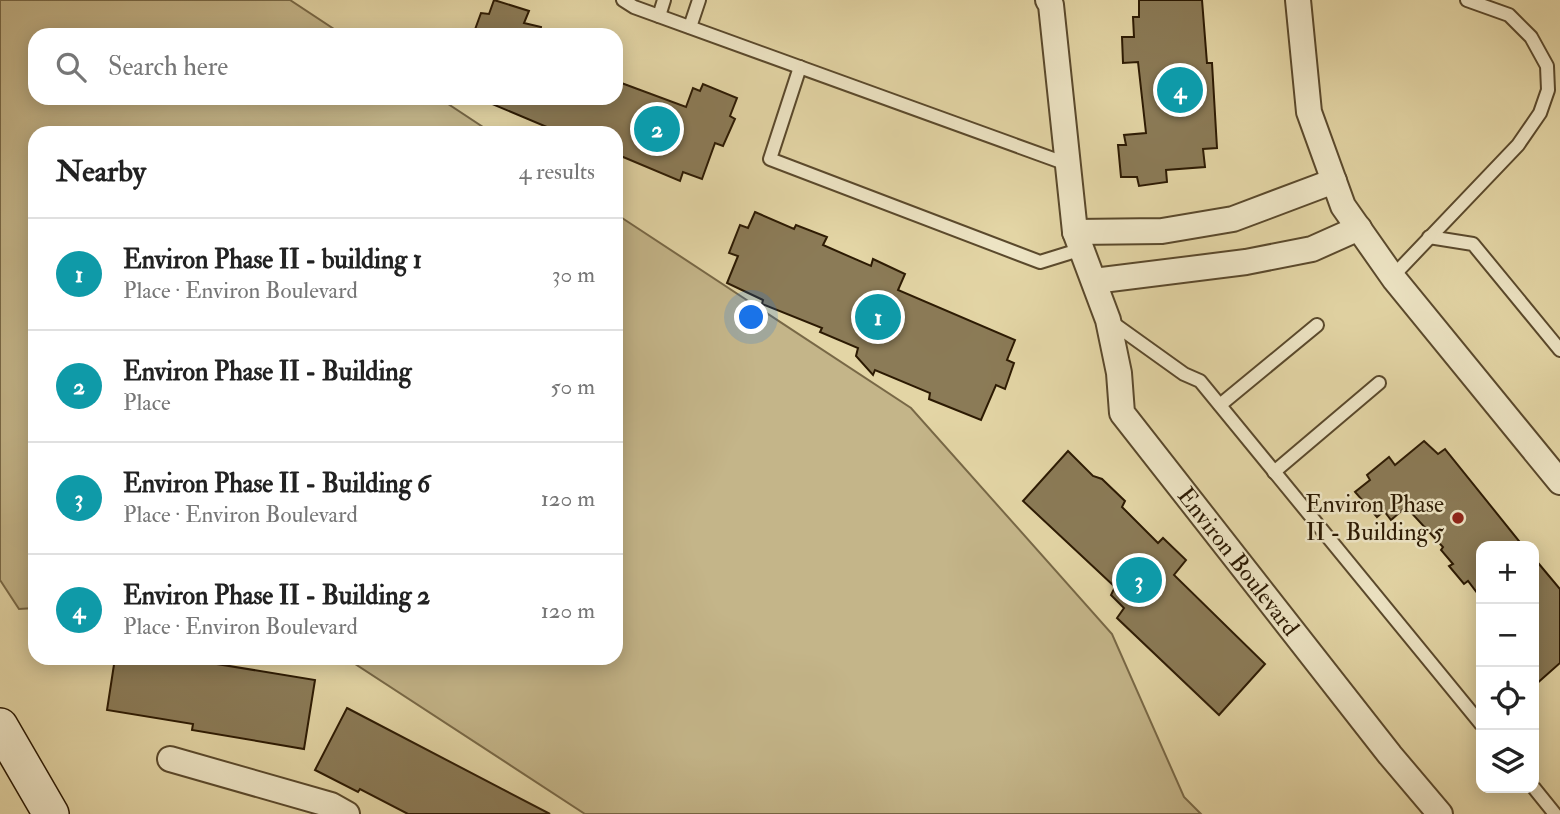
<!DOCTYPE html>
<html lang="en">
<head>
<meta charset="utf-8">
<style>
	body { margin:0; font-family:"IM FELL Double Pica",serif; background:#f6f6f6; color:#222 }
	.controls { position:absolute; right:21px; bottom:21px; display:grid; overflow:hidden; border-radius:14px; box-shadow:0 4px 18px #0003 }
	.controls button { width:63px; height:63px; display:grid; place-items:center; padding:0; border:0; border-bottom:2px solid #e0e0e0; background:#fff; color:#222; font:35px sans-serif }
	.you { position:absolute; left:752px; top:318px; width:24px; height:24px; margin:-18px; border:5px solid #fff; border-radius:50%; background:#1a73e8; box-shadow:0 0 0 10px #1a73e833 }
	.badge { display:grid; place-items:center; width:46px; height:46px; border-radius:50%; background:#ea580c; color:#fff; font-size:23px; font-weight:700 }
	.pin { position:absolute; translate:-50% -50%; border:4px solid #fff; box-shadow:0 2px 7px #0006 }
	.list { margin:0; padding:0; list-style:none }
	h2 { display:flex; justify-content:space-between; align-items:center; height:91px; margin:0; padding:0 28px; font-size:30px }
	h2 small { font-size:23px; font-weight:400; color:#767676 }
	.list li { display:grid; grid-template-columns:46px 1fr auto; gap:21px; align-items:center; box-sizing:border-box; height:112px; padding:0 28px; border-top:2px solid #e0e0e0 }
	.list b { display:block; font-size:26px; white-space:nowrap }
	.list p { margin:0; font-size:23px; white-space:nowrap; color:#767676 }
	.list em { font-size:23px; font-style:normal; color:#767676 }
	.icon { flex:none; width:38px; height:38px; fill:none; stroke:currentColor; stroke-width:2; stroke-linecap:round; stroke-linejoin:round }
	.map { position:relative; flex:none; width:1560px; height:814px; overflow:hidden }
	.search { position:absolute; background:#fff; box-shadow:0 4px 18px #0003; left:28px; top:28px; width:595px; height:77px; display:flex; align-items:center; gap:18px; box-sizing:border-box; padding:0 24px; border-radius:21px; color:#767676; font-size:26px }
	.panel { position:absolute; background:#fff; box-shadow:0 4px 18px #0003; left:28px; top:126px; width:595px; height:539px; border-radius:21px }
	.map>svg:first-child { display:block }
	.green { fill:#c4b589; stroke:#786846; stroke-width:2 }
	.building { fill:#8b7b57; stroke:#2c1a03; stroke-width:2 }
	.lines { fill:none; stroke-linecap:round; stroke-linejoin:round }
	.lane-casing { stroke:#5a492c; stroke-width:16 }
	.street-casing { stroke:#5a492c; stroke-width:28 }
	.secondary-casing { stroke:#2c1a03; stroke-width:38 }
	.lane { stroke:#ede4c4; stroke-width:12 }
	.street { stroke:#ede4c4; stroke-width:24 }
	.secondary { stroke:#ede4c4; stroke-width:35 }
	.poi-dot { fill:#8f2418; stroke:#ede4c4; stroke-width:2.5 }
	.labels { text-anchor:middle; stroke-width:5; stroke-linejoin:round; paint-order:stroke }
	.poi-label { font-size:24px; fill:#2c1a03; stroke:#ede4c4; text-anchor:end }
	.street-label { font-size:24px; fill:#2c1a03; stroke:#ede4c4 }
</style>
</head>
<body>
<div class="map">
<svg width="1560" height="814" viewBox="0 0 1560 814">
	<rect width="100%" height="100%" fill="#e3d5a5"/>
	<filter id="stains"><feTurbulence type="fractalNoise" baseFrequency=".00286" numOctaves="4"/><feColorMatrix values="0 0 0 0 .2 0 0 0 0 .09 0 0 0 0 .02 0 0 0 .5 -.17"/></filter>
	<radialGradient id="worn" r=".72"><stop offset=".6" stop-color="#630" stop-opacity="0"/><stop offset="1" stop-color="#630" stop-opacity=".3"/></radialGradient>
	<g class="green">
		<path d="M0,0H290L343,35H35V98H439L492,133H35V608L19,609L0,580Z"/>
		<path d="M616,214L911,408L1112,634L1184,797L1201,814H585L346,658H616Z"/>
	</g>
	<g class="building">
		<path d="M494,0L529,11L524,23L541,27L540,35H473L481,13L489,14Z"/>
		<path d="M1139,0H1202L1207,63H1212L1217,148L1203,149L1205,167L1166,170L1167,182L1139,186L1137,177H1121L1118,145H1126L1124,135L1146,133L1138,62L1123,63L1122,37H1134L1133,17H1139Z"/>
		<path d="M616,81L686,107L693,88L700,91L703,84L737,98L730,116L735,119L723,146L715,143L702,179L683,172L680,181L616,154V133H561L478,98H616Z"/>
		<path d="M755,212L794,229L796,225L827,237L823,245L871,266L873,259L905,274L898,290L1015,340L1007,360L1014,363L1005,389L996,385L981,420L929,399L930,393L875,370L873,375L856,356L858,348L820,332L822,328L762,304L763,300L727,283L738,256L729,253L740,225L748,228Z"/>
		<path d="M1424,441L1438,454L1445,449L1523,546H1481V598L1468,581L1464,584L1449,566L1453,564L1441,550L1443,547L1406,507L1391,520L1384,511L1377,517L1355,492L1370,480L1367,475L1389,457L1395,465Z"/>
		<path d="M1068,451L1093,476L1102,479L1125,501L1122,507L1158,543L1163,538L1186,560L1174,575L1265,664L1219,715L1117,618L1124,608L1111,595L1115,587L1023,501Z"/>
		<path d="M1534,558L1560,589V663L1534,686Z"/>
		<path d="M115,658H180L315,680L304,749L192,730L193,724L107,710Z"/>
		<path d="M347,708L550,814H408L360,789L358,792L315,770Z"/>
	</g>
	<g class="lines">
		<defs>
			<g id="lane">
				<path d="M623,0L634,7L1067,164"/>
				<path d="M659,16L664,0"/>
				<path d="M690,27L699,0"/>
				<path d="M800,67L770,159L1040,262L1082,249"/>
				<path d="M1429,237L1473,244L1560,350"/>
				<path d="M1393,276L1518,145L1540,113L1548,90L1547,66L1531,37L1509,15L1467,0"/>
				<path d="M1110,321L1184,374L1200,381L1481,724"/>
				<path d="M1220,405L1317,325"/>
				<path d="M1274,472L1379,383"/>
				<path d="M1534,788L1555,814"/>
			</g>
			<g id="street">
				<path id="s1" d="M1048,0L1051,5L1075,232L1108,320L1119,373L1122,413L1390,755L1440,814"/>
				<path d="M1298,0L1309,112L1343,206L1395,280L1560,482"/>
				<path d="M1075,232L1162,231L1233,219L1334,181"/>
				<path d="M1094,281L1246,262L1312,249L1359,228"/>
				<path d="M170,759L331,805L347,814"/>
			</g>
			<path id="secondary" d="M0,726L51,814"/>
		</defs>
		<use href="#lane" class="lane-casing"/>
		<use href="#street" class="street-casing"/>
		<use href="#secondary" class="secondary-casing"/>
		<use href="#lane" class="lane"/>
		<use href="#street" class="street"/>
		<use href="#secondary" class="secondary"/>
	</g>
	<circle class="poi-dot" cx="1458" cy="518" r="7"/>
	<g class="labels">
		<g class="poi-label">
			<text x="1444" y="512">Environ Phase<tspan x="1444" dy="28">II - Building 5</tspan></text>
		</g>
		<g class="street-label">
			<text dy="8" stroke="none"><textPath href="#s1" startOffset="611">Environ Boulevard</textPath></text>
		</g>
	</g>
	<rect width="100%" height="100%" filter="url(#stains)"/>
	<rect width="100%" height="100%" fill="url(#worn)"/>
</svg>
<div class="controls">
<button>+</button>
<button>−</button>
<button><svg class="icon" aria-label="locate" viewBox="0 0 24 24"><circle cx="12" cy="12" r="6"/><path d="M12 2v4M12 18v4M2 12h4M18 12h4"/></svg></button>
<button><svg class="icon" aria-label="layers" viewBox="0 0 24 24"><path d="M12 4l9 5-9 5-9-5zM3 14l9 5 9-5"/></svg></button>
</div>
<div class="you"></div>
<div class="pin badge" style="left:878px;top:317px;background:#0f9aa8">1</div>
<div class="pin badge" style="left:657px;top:129px;background:#0f9aa8">2</div>
<div class="pin badge" style="left:1139px;top:580px;background:#0f9aa8">3</div>
<div class="pin badge" style="left:1180px;top:90px;background:#0f9aa8">4</div>
<div class="search"><svg class="icon" aria-label="search" viewBox="0 0 24 24"><circle cx="10" cy="10" r="6"/><path d="M15 15l6 6"/></svg>Search here</div>
<section class="panel">
<h2>Nearby<small>4 results</small></h2>
<ul class="list">
<li><span class="badge" style="background:#0f9aa8">1</span><div><b>Environ Phase II - building 1</b><p>Place · Environ Boulevard</p></div><em>30 m</em></li>
<li><span class="badge" style="background:#0f9aa8">2</span><div><b>Environ Phase II - Building</b><p>Place</p></div><em>50 m</em></li>
<li><span class="badge" style="background:#0f9aa8">3</span><div><b>Environ Phase II - Building 6</b><p>Place · Environ Boulevard</p></div><em>120 m</em></li>
<li><span class="badge" style="background:#0f9aa8">4</span><div><b>Environ Phase II - Building 2</b><p>Place · Environ Boulevard</p></div><em>120 m</em></li>
</ul>
</section>
</div>
</body>
</html>
